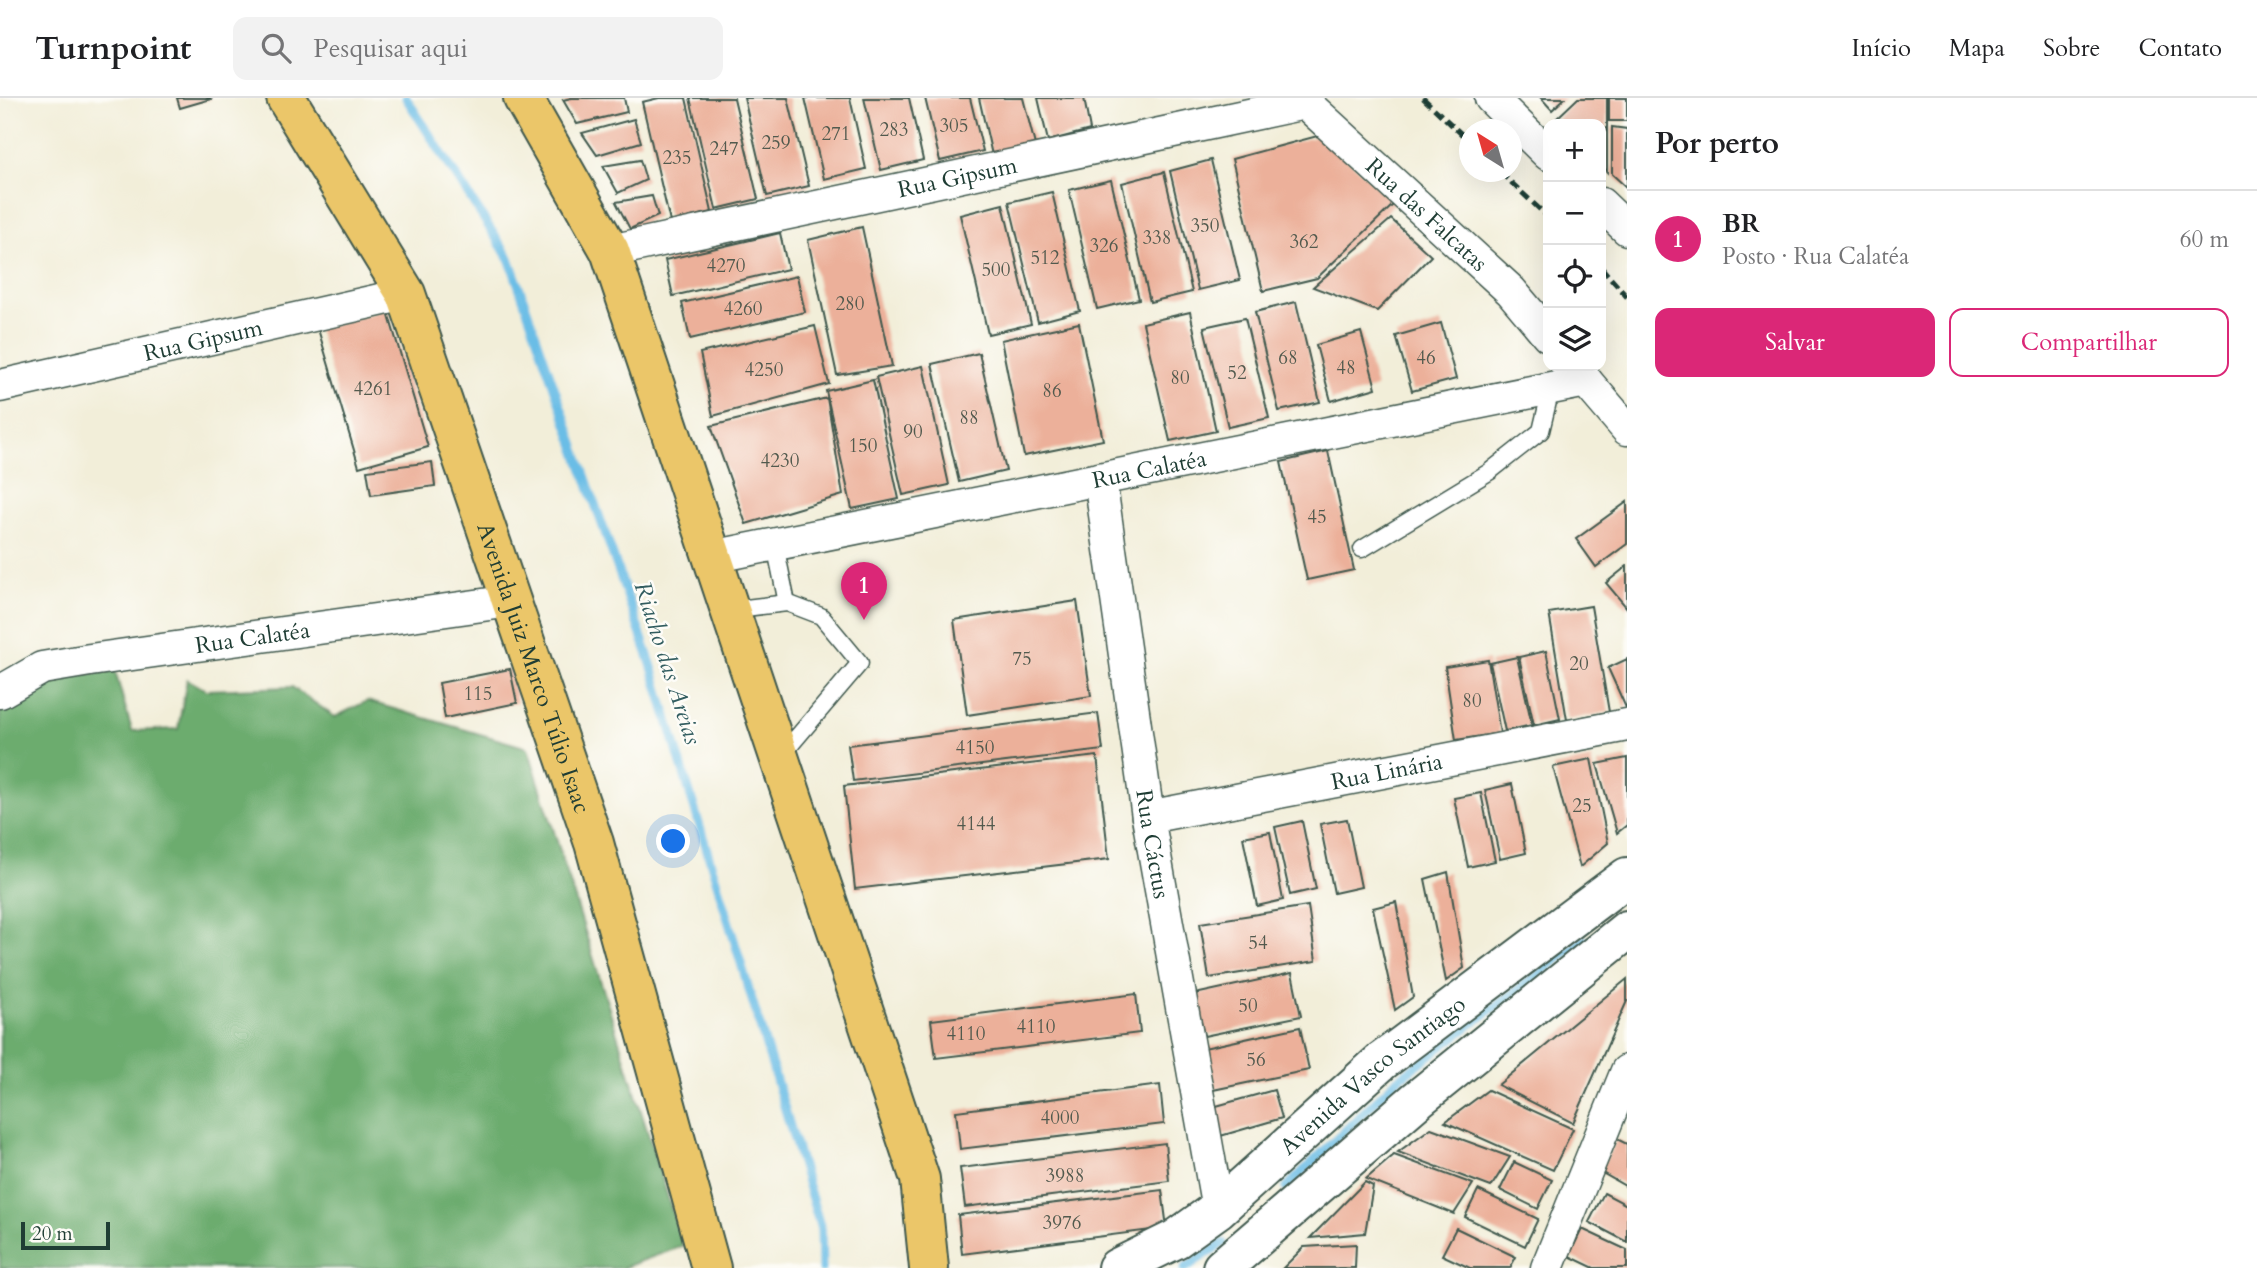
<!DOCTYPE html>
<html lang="pt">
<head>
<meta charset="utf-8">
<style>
	body { margin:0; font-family:Cardo,serif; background:#f2f2f2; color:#202124 }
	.controls { position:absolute; right:21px; top:21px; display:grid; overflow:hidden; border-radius:14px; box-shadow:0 7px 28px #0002 }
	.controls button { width:63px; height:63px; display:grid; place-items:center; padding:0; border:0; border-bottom:2px solid #e0e0e0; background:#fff; color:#202124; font:35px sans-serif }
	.compass { position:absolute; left:1459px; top:21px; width:63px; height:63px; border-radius:50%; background:#fff; box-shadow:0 7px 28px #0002; rotate:323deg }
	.scale { position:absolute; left:21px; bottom:18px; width:89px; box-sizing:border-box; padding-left:7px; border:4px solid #1f3d34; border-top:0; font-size:19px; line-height:24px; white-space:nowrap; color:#1f3d34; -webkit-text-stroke:5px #fdfcf7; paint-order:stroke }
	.you { position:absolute; left:674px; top:744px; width:24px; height:24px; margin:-18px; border:5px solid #fff; border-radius:50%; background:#1a73e8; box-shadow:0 0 0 10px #1a73e833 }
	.badge { display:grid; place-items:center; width:46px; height:46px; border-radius:50%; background:#db2777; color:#fff; font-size:23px; font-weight:700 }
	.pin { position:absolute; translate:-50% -58px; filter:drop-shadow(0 2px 4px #0008) }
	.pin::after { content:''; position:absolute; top:37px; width:24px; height:21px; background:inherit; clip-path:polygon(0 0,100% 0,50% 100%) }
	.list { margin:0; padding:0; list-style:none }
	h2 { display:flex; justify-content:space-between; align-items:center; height:91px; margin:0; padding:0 28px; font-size:30px }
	h2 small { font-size:23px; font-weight:400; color:#757577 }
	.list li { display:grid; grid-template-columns:46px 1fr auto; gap:21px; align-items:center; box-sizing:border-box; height:98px; padding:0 28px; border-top:2px solid #e0e0e0 }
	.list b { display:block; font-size:26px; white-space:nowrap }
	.list p { margin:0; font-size:23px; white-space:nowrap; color:#757577 }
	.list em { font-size:23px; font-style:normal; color:#757577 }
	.actions { display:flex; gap:14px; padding:21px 28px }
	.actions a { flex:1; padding:16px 0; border:2px solid #db2777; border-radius:14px; text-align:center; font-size:24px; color:#db2777 }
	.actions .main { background:#db2777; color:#fff }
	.icon { flex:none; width:38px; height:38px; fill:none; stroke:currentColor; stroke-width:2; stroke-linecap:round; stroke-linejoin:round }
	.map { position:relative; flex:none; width:1627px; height:1170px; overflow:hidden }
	header { display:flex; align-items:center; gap:42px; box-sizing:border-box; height:98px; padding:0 35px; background:#fff; border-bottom:2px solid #e0e0e0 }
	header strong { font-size:33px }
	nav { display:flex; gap:38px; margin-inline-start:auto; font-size:24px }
	.search { width:490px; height:63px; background:#f2f2f2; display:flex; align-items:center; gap:18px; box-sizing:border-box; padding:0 24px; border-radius:14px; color:#757577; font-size:26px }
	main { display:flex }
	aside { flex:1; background:#fff }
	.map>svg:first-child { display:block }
	.forest { fill:#6cac6e; stroke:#467451; stroke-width:2 }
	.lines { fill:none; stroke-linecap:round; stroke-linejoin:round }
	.stream { stroke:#6abde6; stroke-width:9 }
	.building { fill:#ecb09a }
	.service-casing { stroke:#3f584d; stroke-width:19 }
	.minor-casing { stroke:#3f584d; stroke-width:35 }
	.tertiary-casing { stroke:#3f584d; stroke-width:42 }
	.primary-casing { stroke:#3f584d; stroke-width:42 }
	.service { stroke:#fff; stroke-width:16 }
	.minor { stroke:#fff; stroke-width:32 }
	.tertiary { stroke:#fff; stroke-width:38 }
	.primary { stroke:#ebc669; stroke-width:38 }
	.rail { stroke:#1f3d34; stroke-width:5; stroke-dasharray:10 5; stroke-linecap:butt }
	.labels { text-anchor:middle; stroke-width:5; stroke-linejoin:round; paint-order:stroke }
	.number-label { font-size:19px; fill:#525a4e }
	.street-label { font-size:23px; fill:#1f3d34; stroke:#fdfcf7 }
	.water-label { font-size:24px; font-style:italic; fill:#325d60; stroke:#fdfcf7 }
</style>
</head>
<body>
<header>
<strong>Turnpoint</strong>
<div class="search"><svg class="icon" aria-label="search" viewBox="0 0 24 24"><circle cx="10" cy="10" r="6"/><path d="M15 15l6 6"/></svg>Pesquisar aqui</div>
<nav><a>Início</a><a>Mapa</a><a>Sobre</a><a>Contato</a></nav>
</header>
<main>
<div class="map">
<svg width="1627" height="1170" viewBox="0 0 1627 1170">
	<rect width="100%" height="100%" fill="#fdfcf7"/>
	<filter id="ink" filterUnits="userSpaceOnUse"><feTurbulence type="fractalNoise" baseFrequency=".0143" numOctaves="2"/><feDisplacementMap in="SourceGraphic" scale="14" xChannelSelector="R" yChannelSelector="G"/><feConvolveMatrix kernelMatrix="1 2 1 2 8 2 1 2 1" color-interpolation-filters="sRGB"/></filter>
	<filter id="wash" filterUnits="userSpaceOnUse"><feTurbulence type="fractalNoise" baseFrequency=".00686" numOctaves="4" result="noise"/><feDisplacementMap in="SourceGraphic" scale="28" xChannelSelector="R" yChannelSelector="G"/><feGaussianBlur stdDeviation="1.57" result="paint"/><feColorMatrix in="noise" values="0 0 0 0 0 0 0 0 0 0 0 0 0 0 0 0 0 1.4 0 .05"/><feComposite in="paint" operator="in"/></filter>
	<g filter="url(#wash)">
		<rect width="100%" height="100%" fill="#f2eed9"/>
		<path class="forest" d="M115,573L132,633L178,631L187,581L206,592L292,589L335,619L367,603L528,650L683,1148L622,1170H0V606L29,582Z"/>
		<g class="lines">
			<g class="stream">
				<path d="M406,0L509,160L651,566L821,1131L822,1170"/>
				<path d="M1286,1090L1397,982L1584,842"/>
				<path d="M1185,1170L1223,1145"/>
			</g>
		</g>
		<g id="blocks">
			<g class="building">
				<path d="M177,0H210L211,1L180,10Z"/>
				<path d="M571,0H624L627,14L577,26L563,2Z"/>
				<path d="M659,0H686L712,114L670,124L642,4Z"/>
				<path d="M690,0H734L758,101L716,111Z"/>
				<path d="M744,0H788L809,88L767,98Z"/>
				<path d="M805,0H850L866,71L824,81Z"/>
				<path d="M864,0H909L923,62L881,72Z"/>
				<path d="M925,0H970L983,53L940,63Z"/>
				<path d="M979,0H1023L1035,47L992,57Z"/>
				<path d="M1038,0H1084L1090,32L1048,43Z"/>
				<path d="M1541,0H1565L1552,12Z"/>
				<path d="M1578,0H1607V74L1601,67V26H1563L1557,20Z"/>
				<rect x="1609" y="0" width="18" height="23"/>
				<path d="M634,21L641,44L597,57L582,35Z"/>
				<path d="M1612,29L1627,31V90L1612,76Z"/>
				<path d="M1321,37L1395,105L1317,180L1263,193L1232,61Z"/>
				<path d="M640,62L646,82L618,95L603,68Z"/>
				<path d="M1211,62L1240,182L1198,192L1170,73Z"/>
				<path d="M1164,74L1192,194L1150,204L1122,85Z"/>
				<path d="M1111,82L1139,201L1097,211L1069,92Z"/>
				<path d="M1052,94L1080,213L1038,224L1009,104Z"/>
				<path d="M652,98L658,118L630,131L616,104Z"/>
				<path d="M1003,106L1031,226L988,236L960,117Z"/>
				<path d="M1391,121L1431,158L1377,213L1313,189Z"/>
				<path d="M862,129L892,268L837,277L808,142Z"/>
				<path d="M780,135L788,171L673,198L665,162Z"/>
				<path d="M797,178L805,214L690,241L682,205Z"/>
				<path d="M1296,204L1320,304L1279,313L1255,214Z"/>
				<path d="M387,211L428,349L359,369L318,231Z"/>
				<path d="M1190,214L1216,333L1170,343L1143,225Z"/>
				<path d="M1245,220L1269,320L1228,329L1204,229Z"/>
				<path d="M1079,225L1103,342L1024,358L1001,242Z"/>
				<path d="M1441,225L1456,281L1412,293L1396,238Z"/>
				<path d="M815,228L829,286L713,318L700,255Z"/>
				<path d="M1361,234L1376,290L1331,303L1316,247Z"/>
				<path d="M979,255L1006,373L959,384L932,266Z"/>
				<path d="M923,268L949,387L903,397L876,279Z"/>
				<path d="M873,282L899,401L852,411L826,293Z"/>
				<path d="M827,300L843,397L746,426L711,328Z"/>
				<path d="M1328,353L1354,472L1307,482L1281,364Z"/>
				<path d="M432,364L435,388L371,397L367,372Z"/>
				<path d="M1627,404V446L1596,469L1576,441Z"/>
				<path d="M1627,468V510L1606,485Z"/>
				<path d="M1077,503L1091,598L967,617L954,522Z"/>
				<path d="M1591,508L1609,614L1567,622L1549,515Z"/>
				<path d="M1546,553L1560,621L1534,627L1519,559Z"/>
				<path d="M1517,559L1532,627L1505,633L1490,565Z"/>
				<path d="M1627,561V612L1608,570Z"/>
				<path d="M1488,562L1500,635L1456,642L1445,569Z"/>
				<path d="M510,571L517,605L445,620L439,585Z"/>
				<path d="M1098,615L1103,652L853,683L848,647Z"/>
				<path d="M1097,658L1109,761L855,791L844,688Z"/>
				<path d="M1627,660V727L1617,735L1597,666Z"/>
				<path d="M1591,661L1608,745L1580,769L1553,669Z"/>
				<path d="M1512,686L1526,755L1500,761L1485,692Z"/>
				<path d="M1481,695L1495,763L1468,769L1454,700Z"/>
				<path d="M1347,721L1361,789L1334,795L1320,726Z"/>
				<path d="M1302,723L1316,791L1290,797L1275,729Z"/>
				<path d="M1270,734L1283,802L1257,808L1243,739Z"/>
				<path d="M1448,774L1464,870L1446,883L1425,781Z"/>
				<path d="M1396,804L1413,899L1395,912L1373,810Z"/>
				<path d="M1308,808L1316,863L1209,880L1200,825Z"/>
				<path d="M1292,875L1301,918L1204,938L1195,896Z"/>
				<path d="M1627,881V903L1573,1025L1498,987Z"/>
				<path d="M1136,896L1140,935L936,960L931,922Z"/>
				<path d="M1300,929L1309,972L1213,992L1204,950Z"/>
				<path d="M1160,987L1164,1026L960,1051L956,1013Z"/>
				<path d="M1274,992L1282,1020L1217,1039L1209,1010Z"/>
				<path d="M1488,992L1573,1031L1553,1072L1445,1024Z"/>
				<path d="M1431,1030L1510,1059L1491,1089L1398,1054Z"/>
				<path d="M1617,1041L1627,1046V1089L1599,1073Z"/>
				<path d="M1165,1045L1169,1083L965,1109L960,1070Z"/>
				<path d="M1394,1057L1473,1086L1454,1116L1366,1081Z"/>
				<path d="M1514,1064L1552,1082L1538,1111L1500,1092Z"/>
				<path d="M1365,1084L1373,1088L1365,1135L1310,1140Z"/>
				<path d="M1162,1092L1167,1130L962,1156L958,1117Z"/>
				<path d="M1478,1092L1538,1121L1525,1148L1465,1119Z"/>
				<path d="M1604,1095L1627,1107V1144L1589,1124Z"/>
				<path d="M1456,1130L1516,1159L1510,1170H1470L1442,1157Z"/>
				<path d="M1582,1131L1627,1152V1170H1594L1569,1158Z"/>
				<path d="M1356,1146L1355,1170H1283L1304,1149Z"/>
			</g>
		</g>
	</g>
	<g filter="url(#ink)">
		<use href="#blocks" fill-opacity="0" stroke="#3f584d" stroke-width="2"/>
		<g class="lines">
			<defs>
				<g id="service">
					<path d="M775,447L787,505"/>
					<path d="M1362,451L1489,374L1541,333L1551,291"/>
					<path d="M729,512L787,505L821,518L860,565L781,658"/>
				</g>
				<g id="minor">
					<path id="s1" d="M1300,0L1511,193L1548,237"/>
					<path d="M1491,0L1548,56"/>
					<path d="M1601,106L1627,131"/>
					<path id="s2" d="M610,153L1305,5"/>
					<path d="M1574,269L1627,331"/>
					<path id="s3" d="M0,288L406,196"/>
					<path id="s4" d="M1100,381L1148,719L1218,1111"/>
					<path id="s5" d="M712,459L1586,283"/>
					<path id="s6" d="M0,594L42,570L90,562L511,503"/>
					<path id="s7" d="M1148,719L1627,627"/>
					<path d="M1547,1170L1627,973"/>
				</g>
				<g id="tertiary">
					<path id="s8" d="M1117,1170L1176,1141L1218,1111L1382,963L1627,779"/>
					<path d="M1222,1170L1418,1001L1627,832"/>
				</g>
				<g id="primary">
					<path id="s9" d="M286,0L406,196L594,745L711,1170"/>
					<path d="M523,0L610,153L920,1081L929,1170"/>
				</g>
			</defs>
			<use href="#service" class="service-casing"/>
			<use href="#minor" class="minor-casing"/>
			<use href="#tertiary" class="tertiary-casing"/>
			<use href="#primary" class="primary-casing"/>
			<use href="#service" class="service"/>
			<use href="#minor" class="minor"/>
			<use href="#tertiary" class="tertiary"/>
			<use href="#primary" class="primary"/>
			<g class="rail">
				<path d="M1423,0L1470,44"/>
				<path d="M1500,74L1548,119"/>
				<path d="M1601,169L1627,199"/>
			</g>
		</g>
	</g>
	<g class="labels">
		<g class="number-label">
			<text x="954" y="34">305</text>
			<text x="894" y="38">283</text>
			<text x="836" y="42">271</text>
			<text x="776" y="51">259</text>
			<text x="724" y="57">247</text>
			<text x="677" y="66">235</text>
			<text x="1205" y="134">350</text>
			<text x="1157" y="146">338</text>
			<text x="1304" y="150">362</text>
			<text x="1104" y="154">326</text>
			<text x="1045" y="166">512</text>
			<text x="726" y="174">4270</text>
			<text x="996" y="178">500</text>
			<text x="850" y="212">280</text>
			<text x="743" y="217">4260</text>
			<text x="1288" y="266">68</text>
			<text x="1426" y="266">46</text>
			<text x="1346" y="276">48</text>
			<text x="764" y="278">4250</text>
			<text x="1237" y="281">52</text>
			<text x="1180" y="286">80</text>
			<text x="373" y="297">4261</text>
			<text x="1052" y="299">86</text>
			<text x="969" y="326">88</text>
			<text x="913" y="340">90</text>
			<text x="863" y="354">150</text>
			<text x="780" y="369">4230</text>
			<text x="1317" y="425">45</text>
			<text x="1022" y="567">75</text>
			<text x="1579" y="572">20</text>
			<text x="478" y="602">115</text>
			<text x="1472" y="609">80</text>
			<text x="975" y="656">4150</text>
			<text x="1582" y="714">25</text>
			<text x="976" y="732">4144</text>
			<text x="1258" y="851">54</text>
			<text x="1248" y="914">50</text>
			<text x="1036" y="935">4110</text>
			<text x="966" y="942">4110</text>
			<text x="1256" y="968">56</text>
			<text x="1060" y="1026">4000</text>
			<text x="1065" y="1084">3988</text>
			<text x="1062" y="1131">3976</text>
		</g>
		<g class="street-label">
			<text dy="8" stroke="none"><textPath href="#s2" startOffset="355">Rua Gipsum</textPath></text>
			<text dy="8" stroke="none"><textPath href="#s1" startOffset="172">Rua das Falcatas</textPath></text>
			<text dy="8" stroke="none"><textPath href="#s3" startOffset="208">Rua Gipsum</textPath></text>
			<text dy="8" stroke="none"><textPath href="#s5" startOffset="446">Rua Calatéa</textPath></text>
			<text dy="8" stroke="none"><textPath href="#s6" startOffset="261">Rua Calatéa</textPath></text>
			<text dy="8" stroke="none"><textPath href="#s9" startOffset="625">Avenida Juiz Marco Túlio Isaac</textPath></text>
			<text dy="8" stroke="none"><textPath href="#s7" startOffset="243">Rua Linária</textPath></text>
			<text dy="8" stroke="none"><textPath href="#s4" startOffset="369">Rua Cáctus</textPath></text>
			<text dy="8" stroke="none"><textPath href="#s8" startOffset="322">Avenida Vasco Santiago</textPath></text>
		</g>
		<g class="water-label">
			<text transform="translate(668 565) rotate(72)" y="8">Riacho das Areias</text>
		</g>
	</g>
</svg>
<div class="controls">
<button>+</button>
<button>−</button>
<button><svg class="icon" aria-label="locate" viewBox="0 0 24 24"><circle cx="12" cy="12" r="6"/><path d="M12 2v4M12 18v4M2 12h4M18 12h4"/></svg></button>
<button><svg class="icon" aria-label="layers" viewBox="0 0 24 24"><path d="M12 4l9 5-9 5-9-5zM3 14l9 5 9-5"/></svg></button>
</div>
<svg class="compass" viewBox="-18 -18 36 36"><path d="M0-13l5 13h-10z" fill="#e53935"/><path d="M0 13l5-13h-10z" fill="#757577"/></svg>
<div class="scale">20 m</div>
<div class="you"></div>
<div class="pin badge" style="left:864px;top:522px">1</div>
</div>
<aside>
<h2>Por perto<small></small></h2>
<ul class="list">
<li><span class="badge">1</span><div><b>BR</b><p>Posto · Rua Calatéa</p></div><em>60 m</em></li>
</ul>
<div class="actions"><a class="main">Salvar</a><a>Compartilhar</a></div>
</aside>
</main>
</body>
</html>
